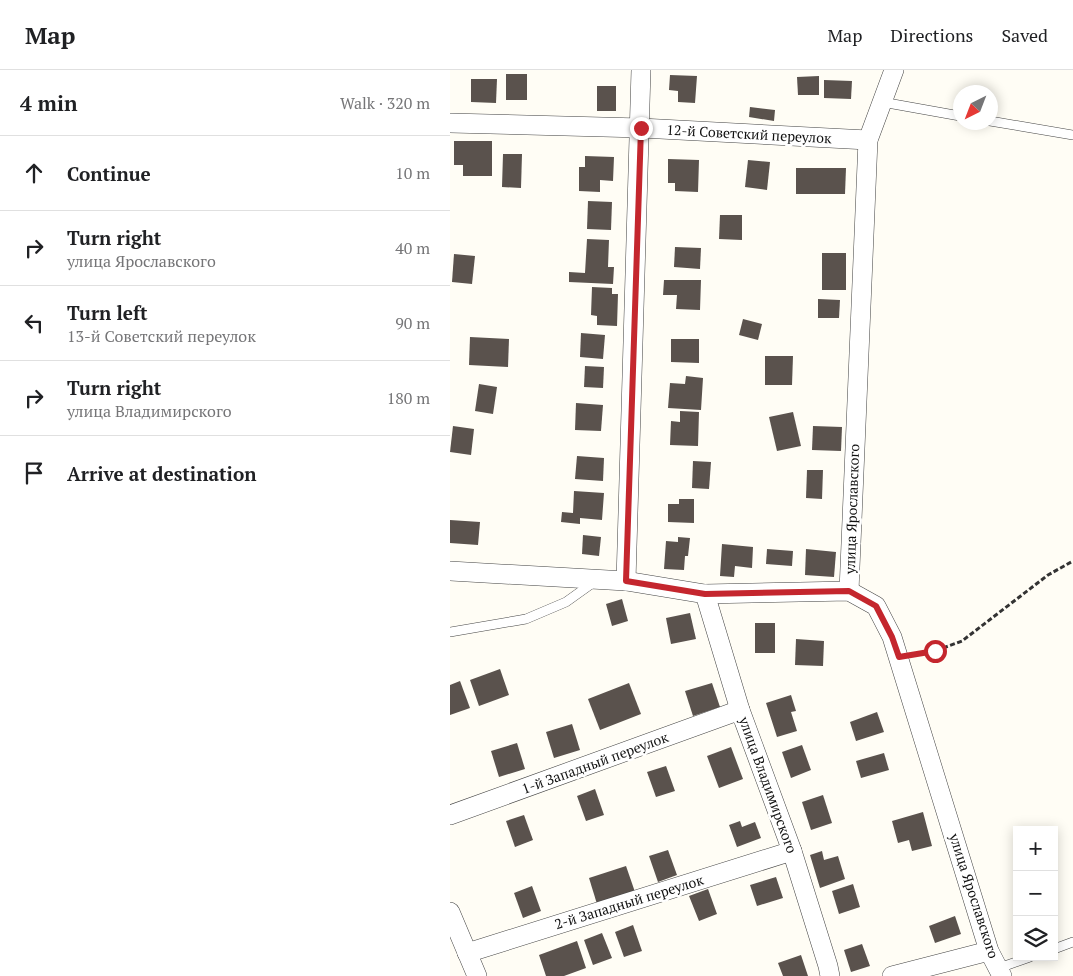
<!DOCTYPE html>
<html lang="en">
<head>
<meta charset="utf-8">
<style>
	body { margin:0; font-family:"PT Serif",serif; background:#f6f6f6; color:#202124 }
	.controls { position:absolute; right:15px; bottom:15px; display:grid; overflow:hidden; border-radius:0px; box-shadow:0 2px 12px #0003 }
	.controls button { width:45px; height:45px; display:grid; place-items:center; padding:0; border:0; border-bottom:1px solid #e0e0e0; background:#fff; color:#202124; font:25px sans-serif }
	.compass { position:absolute; left:503px; top:15px; width:45px; height:45px; border-radius:50%; background:#fff; box-shadow:0 2px 12px #0003; rotate:222deg }
	.stop { position:absolute; width:15px; height:15px; margin:-11px; border:4px solid #c4262e; border-radius:50%; background:#fff }
	.stop.end { background:#c4262e; border-color:#fff; box-shadow:0 1px 5px #0008 }
	.list { margin:0; padding:0; list-style:none }
	h2 { display:flex; justify-content:space-between; align-items:center; height:65px; margin:0; padding:0 20px; font-size:21px }
	h2 small { font-size:16px; font-weight:400; color:#757577 }
	.list li { display:grid; grid-template-columns:32px 1fr auto; gap:15px; align-items:center; box-sizing:border-box; height:75px; padding:0 20px; border-top:1px solid #e0e0e0 }
	.list b { display:block; font-size:19px; white-space:nowrap }
	.list p { margin:0; font-size:16px; white-space:nowrap; color:#757577 }
	.list em { font-size:16px; font-style:normal; color:#757577 }
	.icon { flex:none; width:28px; height:28px; fill:none; stroke:currentColor; stroke-width:2; stroke-linecap:round; stroke-linejoin:round }
	.map { position:relative; flex:none; width:623px; height:906px; overflow:hidden }
	header { display:flex; align-items:center; gap:30px; box-sizing:border-box; height:70px; padding:0 25px; background:#fff; border-bottom:1px solid #e0e0e0 }
	header strong { font-size:24px }
	nav { display:flex; gap:28px; margin-inline-start:auto; font-size:18px }
	main { display:flex }
	aside { flex:1; background:#fff }
	.map>svg:first-child { display:block }
	.building { fill:#5a524d }
	.lines { fill:none; stroke-linecap:round; stroke-linejoin:round }
	.lane-casing { stroke:#444; stroke-width:10 }
	.street-casing { stroke:#444; stroke-width:20 }
	.path { stroke:#333; stroke-width:3; stroke-dasharray:5 2.5; stroke-linecap:butt }
	.lane { stroke:#fff; stroke-width:9 }
	.street { stroke:#fff; stroke-width:19 }
	.route { stroke:#c4262e; stroke-width:6 }
	.labels { text-anchor:middle; stroke-width:5; stroke-linejoin:round; paint-order:stroke }
	.street-label { font-size:14px; fill:#111; stroke:#fff }
</style>
</head>
<body>
<header>
<strong>Map</strong>
<nav><a>Map</a><a>Directions</a><a>Saved</a></nav>
</header>
<main>
<aside>
<h2>4 min<small>Walk · 320 m</small></h2>
<ul class="list">
<li><svg class="icon" aria-label="ahead" viewBox="0 0 24 24"><path d="M12 20V5M6 11l6-6 6 6"/></svg><div><b>Continue</b></div><em>10 m</em></li>
<li><svg class="icon" aria-label="right" viewBox="0 0 24 24"><path d="M7 20v-9h11M14 6l5 5-5 5"/></svg><div><b>Turn right</b><p>улица Ярославского</p></div><em>40 m</em></li>
<li><svg class="icon" aria-label="left" viewBox="0 0 24 24"><path d="M17 20v-9H6M10 6l-5 5 5 5"/></svg><div><b>Turn left</b><p>13-й Советский переулок</p></div><em>90 m</em></li>
<li><svg class="icon" aria-label="right" viewBox="0 0 24 24"><path d="M7 20v-9h11M14 6l5 5-5 5"/></svg><div><b>Turn right</b><p>улица Владимирского</p></div><em>180 m</em></li>
<li><svg class="icon" aria-label="arrive" viewBox="0 0 24 24"><path d="M6 21V4h12l-3 4 3 4H6"/></svg><div><b>Arrive at destination</b></div></li>
</ul>
</aside>
<div class="map">
<svg width="623" height="906" viewBox="0 0 623 906">
	<rect width="100%" height="100%" fill="#fffdf5"/>
	<g class="building">
		<rect x="56" y="4" width="21" height="26"/>
		<path d="M220,5L247,6L245,33L228,32V21L219,20Z"/>
		<path d="M369,6V25H348L347,7Z"/>
		<path d="M21,9H47L46,33L21,32Z"/>
		<path d="M374,10L402,11L401,29L374,28Z"/>
		<rect x="147" y="16" width="19" height="25"/>
		<path d="M300,37L325,40L324,51L299,47Z"/>
		<path d="M4,71H42V106H13V95H4Z"/>
		<path d="M53,84H72L71,118L52,117Z"/>
		<path d="M135,86L164,87L163,111L150,110V122L129,121V97H135Z"/>
		<path d="M218,89L249,90L248,122L225,121V113H218Z"/>
		<path d="M298,90L320,92L317,120L295,117Z"/>
		<path d="M346,98H396L395,124H346Z"/>
		<path d="M138,131L162,132L161,160L137,159Z"/>
		<path d="M270,145H292V170L269,169Z"/>
		<path d="M137,169L159,170L158,197H164L163,214L119,212V202L135,203Z"/>
		<path d="M225,177L251,178L250,199L224,197Z"/>
		<rect x="372" y="183" width="24" height="37"/>
		<path d="M4,184L25,186L22,214L2,212Z"/>
		<path d="M214,210H251L250,240L226,239L227,225H213Z"/>
		<path d="M142,217L162,218V224H168L167,256L147,255V246L141,245Z"/>
		<path d="M368,229L390,230L389,248H368Z"/>
		<path d="M293,249L312,254L308,270L289,265Z"/>
		<path d="M131,263L155,265L153,289L130,287Z"/>
		<path d="M20,267L59,269L58,297L19,295Z"/>
		<path d="M221,269H249V293L221,292Z"/>
		<path d="M315,286H343L342,315H315Z"/>
		<path d="M135,296L154,297L153,318L134,317Z"/>
		<path d="M236,306L253,308L251,340L218,338L220,313L235,314Z"/>
		<path d="M29,314L47,317L43,344L25,341Z"/>
		<path d="M126,333L153,335L151,361L125,360Z"/>
		<path d="M230,341L249,342L248,376L220,375L221,351L230,352Z"/>
		<path d="M343,342L351,376L327,381L319,347Z"/>
		<path d="M3,356L24,359L21,385L0,382Z"/>
		<path d="M363,356L392,357L391,381L362,380Z"/>
		<path d="M127,386L154,388L153,411L125,409Z"/>
		<path d="M243,391L261,392L259,419L242,418Z"/>
		<path d="M357,400H373L372,429L356,428Z"/>
		<path d="M124,421L154,423L152,450L130,448V454L111,452L112,442L123,443Z"/>
		<path d="M229,429H244V453L218,452V434H229Z"/>
		<path d="M0,450L30,452L28,475L0,473Z"/>
		<path d="M133,465L151,467L149,486L132,484Z"/>
		<path d="M228,467L240,468L238,486H235L234,500L214,499L216,471L228,472Z"/>
		<path d="M272,474L303,477L302,498L285,496L284,507L270,506Z"/>
		<path d="M317,479L343,481L342,496L316,494Z"/>
		<path d="M356,479L386,482L384,507L355,505Z"/>
		<path d="M172,529L178,551L162,556L156,534Z"/>
		<path d="M240,543L246,569L221,574L216,548Z"/>
		<rect x="305" y="553" width="20" height="30"/>
		<path d="M346,569L374,571L373,596L345,595Z"/>
		<path d="M50,599L59,625L29,636L20,610Z"/>
		<path d="M10,611L20,638L0,645V615Z"/>
		<path d="M179,613L191,644L150,660L138,629Z"/>
		<path d="M262,613L270,637L243,646L235,621Z"/>
		<path d="M341,625L346,641L341,642L347,661L327,667L316,633Z"/>
		<path d="M427,642L434,662L406,671L400,652Z"/>
		<path d="M122,654L130,680L104,688L96,662Z"/>
		<path d="M67,673L75,699L49,707L41,681Z"/>
		<path d="M352,675L361,700L341,708L332,682Z"/>
		<path d="M281,677L293,709L269,718L257,686Z"/>
		<path d="M434,683L439,700L411,708L406,691Z"/>
		<path d="M216,696L225,721L206,727L197,702Z"/>
		<path d="M145,719L154,745L136,751L127,726Z"/>
		<path d="M373,725L382,753L361,760L352,732Z"/>
		<path d="M473,742L482,776L462,781L459,770L448,773L442,751Z"/>
		<path d="M74,745L83,770L65,777L56,751Z"/>
		<path d="M290,751L292,757L305,752L311,768L287,777L279,755Z"/>
		<path d="M218,780L227,805L208,812L199,786Z"/>
		<path d="M372,781L374,790L388,786L395,809L370,818L360,785Z"/>
		<path d="M176,796L185,822L147,834L139,808Z"/>
		<path d="M326,807L333,828L307,836L300,815Z"/>
		<path d="M403,814L410,837L389,844L382,821Z"/>
		<path d="M82,816L91,841L73,848L64,823Z"/>
		<path d="M258,819L267,844L249,851L239,826Z"/>
		<path d="M505,846L511,864L485,873L479,856Z"/>
		<path d="M183,855L192,881L174,887L165,862Z"/>
		<path d="M152,863L162,888L143,895L134,870Z"/>
		<path d="M127,871L136,898L114,906H96L89,885Z"/>
		<path d="M412,874L420,896L401,902L394,880Z"/>
		<path d="M351,885L358,906H333L328,893Z"/>
	</g>
	<g class="lines">
		<defs>
			<g id="lane">
				<path d="M432,32L510,46"/>
				<path d="M540,51L623,65"/>
				<path d="M0,562L76,549L116,532L144,512"/>
				<path d="M604,879L623,872"/>
				<path d="M549,898L580,887"/>
			</g>
			<g id="street">
				<path d="M0,53L191,58L418,70"/>
				<path d="M0,501L176,511L255,524L399,521L426,536L442,567L539,881L552,906"/>
				<path d="M176,511L191,0"/>
				<path d="M399,521L418,70L444,0"/>
				<path d="M255,524L290,640L342,781L378,896L380,906"/>
				<path d="M0,745L290,640"/>
				<path d="M0,842L27,906"/>
				<path d="M17,883L342,781"/>
				<path d="M442,906L539,881"/>
			</g>
		</defs>
		<use href="#lane" class="lane-casing"/>
		<use href="#street" class="street-casing"/>
		<path class="path" d="M464,585L485,581L512,571L598,505L623,491"/>
		<use href="#lane" class="lane"/>
		<use href="#street" class="street"/>
	</g>
	<g class="lines">
		<path class="route" d="M191,58L176,511L255,524L399,521L426,536L442,567L449,587L485,581"/>
	</g>
	<g class="labels">
		<g class="street-label">
			<text transform="translate(299 64) rotate(3)" y="5">12-й Советский переулок</text>
			<text transform="translate(402 439) rotate(-88)" y="5">улица Ярославского</text>
			<text transform="translate(145 693) rotate(-20)" y="5">1-й Западный переулок</text>
			<text transform="translate(318 715) rotate(70)" y="5">улица Владимирского</text>
			<text transform="translate(524 826) rotate(72)" y="5">улица Ярославского</text>
			<text transform="translate(179 832) rotate(-17)" y="5">2-й Западный переулок</text>
		</g>
	</g>
</svg>
<div class="controls">
<button>+</button>
<button>−</button>
<button><svg class="icon" aria-label="layers" viewBox="0 0 24 24"><path d="M12 4l9 5-9 5-9-5zM3 14l9 5 9-5"/></svg></button>
</div>
<svg class="compass" viewBox="-18 -18 36 36"><path d="M0-13l5 13h-10z" fill="#e53935"/><path d="M0 13l5-13h-10z" fill="#757577"/></svg>
<div class="stop" style="left:485px;top:581px"></div>
<div class="stop end" style="left:191px;top:58px"></div>
</div>
</main>
</body>
</html>
